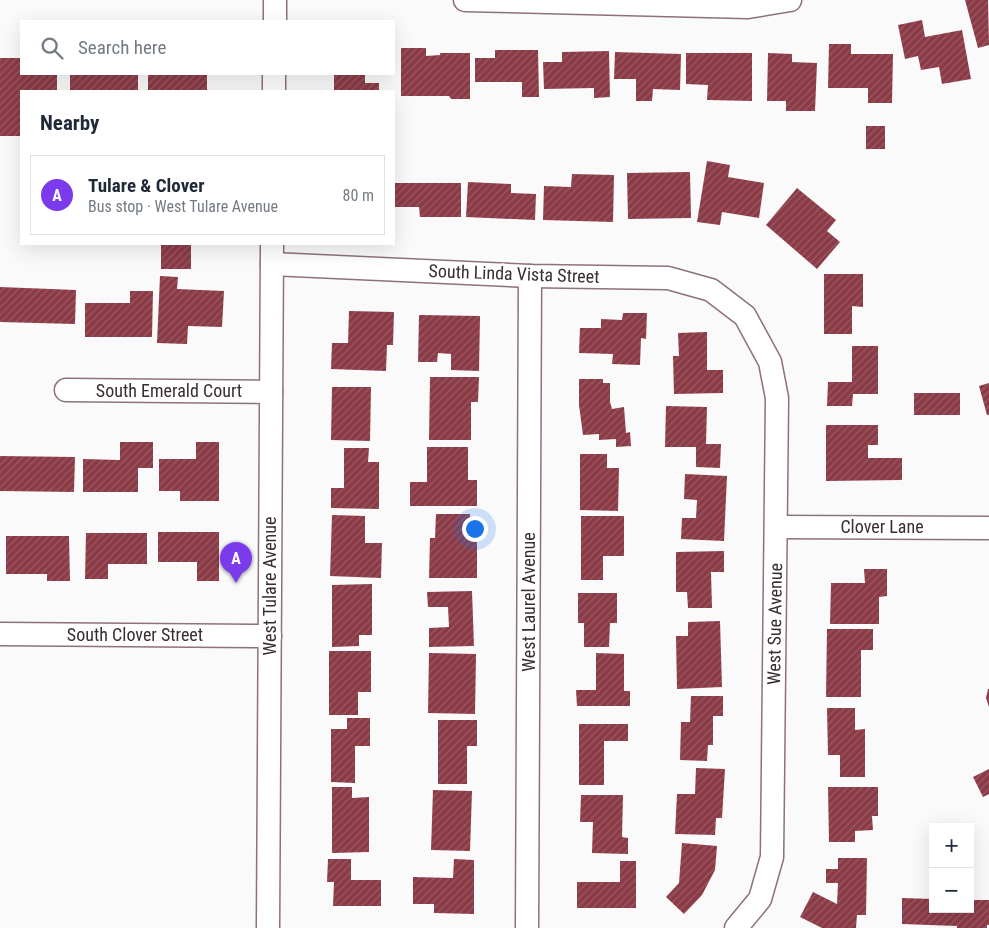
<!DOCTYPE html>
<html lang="en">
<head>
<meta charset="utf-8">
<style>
	body { margin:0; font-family:"Roboto Condensed",sans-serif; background:#f2f2f3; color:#1f2937 }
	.controls { position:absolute; right:15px; bottom:15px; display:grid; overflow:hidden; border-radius:0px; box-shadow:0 5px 20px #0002 }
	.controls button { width:45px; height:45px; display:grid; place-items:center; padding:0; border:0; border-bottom:1px solid #e0e1e3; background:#fff; color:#1f2937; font:25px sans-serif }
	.you { position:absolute; left:474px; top:528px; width:18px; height:18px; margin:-12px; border:4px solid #fff; border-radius:50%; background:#1a73e8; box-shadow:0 0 0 8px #1a73e833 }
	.badge { display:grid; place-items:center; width:32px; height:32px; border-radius:50%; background:#7c3aed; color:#fff; font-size:16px; font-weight:700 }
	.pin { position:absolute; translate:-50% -41px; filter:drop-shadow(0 1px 2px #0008) }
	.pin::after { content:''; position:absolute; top:26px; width:18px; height:15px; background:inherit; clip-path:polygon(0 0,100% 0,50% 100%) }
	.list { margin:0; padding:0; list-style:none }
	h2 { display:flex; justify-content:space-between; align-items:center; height:65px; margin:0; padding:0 20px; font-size:21px }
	h2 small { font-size:16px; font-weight:400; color:#747a83 }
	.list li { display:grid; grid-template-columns:32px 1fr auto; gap:15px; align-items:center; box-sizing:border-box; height:80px; margin:0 10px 10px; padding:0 10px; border:1px solid #e0e1e3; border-radius:0px }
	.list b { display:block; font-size:19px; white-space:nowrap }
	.list p { margin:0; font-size:16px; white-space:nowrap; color:#747a83 }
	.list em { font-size:16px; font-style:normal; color:#747a83 }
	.icon { flex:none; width:28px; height:28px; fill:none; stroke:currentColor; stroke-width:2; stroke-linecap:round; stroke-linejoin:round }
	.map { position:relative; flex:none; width:989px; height:928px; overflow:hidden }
	.search { position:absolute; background:#fff; box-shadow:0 5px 20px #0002; left:20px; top:20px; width:375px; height:55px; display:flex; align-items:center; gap:12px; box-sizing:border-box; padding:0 18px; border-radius:0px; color:#747a83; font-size:19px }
	.panel { position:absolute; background:#fff; box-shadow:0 5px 20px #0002; left:20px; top:90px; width:375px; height:155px; border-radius:0px }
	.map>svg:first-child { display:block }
	.building { fill:url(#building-hatch) }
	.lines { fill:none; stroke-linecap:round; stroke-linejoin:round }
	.minor-casing { stroke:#8e7274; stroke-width:25 }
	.minor { stroke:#fff; stroke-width:22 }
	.labels { text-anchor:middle; stroke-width:5; stroke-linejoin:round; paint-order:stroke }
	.street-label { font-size:18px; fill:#392d2e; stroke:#fff }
</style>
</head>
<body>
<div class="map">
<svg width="989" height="928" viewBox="0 0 989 928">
	<defs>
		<pattern id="building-hatch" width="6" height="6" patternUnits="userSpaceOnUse" patternTransform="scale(1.25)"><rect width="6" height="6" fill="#8b3a46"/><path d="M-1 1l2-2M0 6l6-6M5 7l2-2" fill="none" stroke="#995c64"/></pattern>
	</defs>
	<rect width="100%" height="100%" fill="#fafafa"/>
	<g class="building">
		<path d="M965,0H988L989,45L978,48Z"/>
		<path d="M922,20L925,37L962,30L971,79L942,84L939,67L921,70L918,56L905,59L898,25Z"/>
		<path d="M829,44H851V54H893L892,103H868V88H828Z"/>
		<path d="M401,48H426V56L440,55V53H470V99H451L449,96H401Z"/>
		<path d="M495,50H538L539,97H522V82H475V58H495Z"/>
		<path d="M609,51L610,97L594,98V88L544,89L543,62H562V52Z"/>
		<path d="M615,52L681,54L680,90L653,89L652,101H636V79H614Z"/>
		<path d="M686,53H752V101L707,100L708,85L686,84Z"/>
		<path d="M768,53L792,54V62L817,63L815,111H786V101H767Z"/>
		<path d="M0,58H21V74H57V91H21V136H0Z"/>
		<rect x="70" y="74" width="68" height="17"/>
		<rect x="148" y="74" width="59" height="17"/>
		<path d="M334,74H365V83H379V91H334Z"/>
		<rect x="866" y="126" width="19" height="23"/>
		<path d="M707,161L730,165L728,177L764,183L759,218L722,212L720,225L697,222Z"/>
		<path d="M690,172L691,218L628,219L627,173Z"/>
		<path d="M572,174L614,175L613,222L543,220L544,186L571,187Z"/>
		<path d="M468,182L511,184V193L536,194L535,220L466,217Z"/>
		<path d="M394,183H461V217H420L419,207H394Z"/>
		<path d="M797,188L836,220L827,231L840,242L817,269L766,225Z"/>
		<rect x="161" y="244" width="30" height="25"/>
		<path d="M824,274H863V307L852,306V334H824Z"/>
		<path d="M160,276L178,277L177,289L224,291L222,327L188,326L187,344L157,343Z"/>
		<path d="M0,287L76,290L75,324L0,322Z"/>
		<path d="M130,291H153L152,337H85V303H130Z"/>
		<path d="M349,311L394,312L393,345H387L386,371L331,369L332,343H348Z"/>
		<path d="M623,313H647L646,339L641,338L640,365L612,364L613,354L579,353L580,328H601V319L622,320Z"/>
		<path d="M419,315L480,316L479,371L451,370V354L438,353L437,362H418Z"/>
		<path d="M707,332V370H723V393L674,394L673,356H679L678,333Z"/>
		<path d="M852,346H878V394H853L852,406H827L828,382H852Z"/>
		<path d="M430,377H479L478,402H471V440H429Z"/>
		<path d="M579,379H603V383H610V402L612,409L624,407L626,433L630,432L631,446L616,447V439L599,440V434L583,435L579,405Z"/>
		<path d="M989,383V415H987L979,386Z"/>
		<path d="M332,387H371L370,441L331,440Z"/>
		<rect x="914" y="393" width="46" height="22"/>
		<path d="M666,406L707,407L706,444H721L720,468L696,467V447H665Z"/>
		<path d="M826,425H878V445H868V458H902V480L826,481Z"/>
		<path d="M120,442H153V468H138V492H83V459L120,460Z"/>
		<path d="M196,442H219V501H180V491H159V459H196Z"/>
		<path d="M427,447H468V480H477V506H410V482H427Z"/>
		<path d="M344,448H369L368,462H379V509L331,508V488H344Z"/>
		<path d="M580,454H607V468H619L618,511L580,510Z"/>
		<path d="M0,456L75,457L74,492L0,491Z"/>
		<path d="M685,474L727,476L724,541L681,539L682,518H696L697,500L684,499Z"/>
		<path d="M436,514H470V534H477V578H429L430,538H435Z"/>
		<path d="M332,515L365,516V543H382L381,578L330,576Z"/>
		<path d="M581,516H624V556H603V580H581Z"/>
		<path d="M158,532H219V581H197V562H158Z"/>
		<path d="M86,533H147V564H108V579H85Z"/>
		<path d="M6,536H69L70,581H47V574H6Z"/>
		<path d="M724,551V572H711L712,608H688L687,592H676V552Z"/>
		<path d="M864,569H887V596L879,597V624H830L831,583H865Z"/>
		<path d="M372,584V635H359V646L332,647V585Z"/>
		<path d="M472,591L474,646L429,647V628L449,627L448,607H428L427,592Z"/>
		<path d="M578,593H617V623H610L609,647H584V623H578Z"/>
		<path d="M720,621L722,687L677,689L676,636H688V622Z"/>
		<path d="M827,629H873V650H861V697H826Z"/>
		<path d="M329,651H371V692H358V715H329Z"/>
		<path d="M429,653L476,654L475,714L428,713Z"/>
		<path d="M596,653L624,654V691H630V706H577L576,690H596Z"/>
		<path d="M988,689H989V707L986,698Z"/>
		<path d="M691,696H723V716H713V745H708L707,761L680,760L681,722H690Z"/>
		<path d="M827,708H855V730L865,729V777H840V755H828Z"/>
		<path d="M347,718H370V746H355V783L331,782V729H347Z"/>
		<path d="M438,720H477V746H467V784H438Z"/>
		<path d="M579,724H628V741H604V785H579Z"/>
		<path d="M696,768L725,769L722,818H716L715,835L675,834L677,794H695Z"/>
		<path d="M989,769V794L983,797L973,777Z"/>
		<path d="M332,787H352V798L369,797V852L332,853Z"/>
		<path d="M828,787H878V816H872L873,830L855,831V842H829Z"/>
		<path d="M433,790L472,791L470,851L431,850Z"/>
		<path d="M581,795H623L622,837L628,838V854L592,853L593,822H580Z"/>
		<path d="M682,843L717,846L715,870L702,895L684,914L666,897L679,883Z"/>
		<path d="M838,858H867L866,915H857L856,928H822L800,917L813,892L837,904L838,883H826V869H838Z"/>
		<path d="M328,859H351V880H381V906H333L334,882H327Z"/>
		<path d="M454,859L474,860V914L434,913V904H413V877L453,878Z"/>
		<path d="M620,861H636V908H577V882H620Z"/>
		<path d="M902,898L933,899V909H970V900H989V925H987V928H957V926L902,924Z"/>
	</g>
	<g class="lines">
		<defs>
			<g id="minor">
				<path d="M465,0L748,7L790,0"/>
				<path d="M275,21V0"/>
				<path d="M274,91V74"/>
				<path d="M272,264L530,276L668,278L711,290L745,316L770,362L777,398L772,857L760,899L736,928"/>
				<path d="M66,390L271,392"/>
				<path d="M776,527L989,528"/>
				<path d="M0,634L270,636"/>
				<path d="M268,928L272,244"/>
				<path d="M527,928L530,276"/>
			</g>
		</defs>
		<use href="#minor" class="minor-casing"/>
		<use href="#minor" class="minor"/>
	</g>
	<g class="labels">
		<g class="street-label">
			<text transform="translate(514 274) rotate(2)" y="6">South Linda Vista Street</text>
			<text x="169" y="397">South Emerald Court</text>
			<text x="882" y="533">Clover Lane</text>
			<text transform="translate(270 586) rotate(-90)" y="6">West Tulare Avenue</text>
			<text transform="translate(529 602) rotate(-90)" y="6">West Laurel Avenue</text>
			<text transform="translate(775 624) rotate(-89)" y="6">West Sue Avenue</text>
			<text x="135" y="641">South Clover Street</text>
		</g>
	</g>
</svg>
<div class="controls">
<button>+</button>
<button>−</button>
</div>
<div class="you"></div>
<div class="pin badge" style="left:236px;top:583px">A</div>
<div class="search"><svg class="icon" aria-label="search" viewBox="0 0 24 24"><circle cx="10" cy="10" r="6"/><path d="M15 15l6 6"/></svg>Search here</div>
<section class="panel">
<h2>Nearby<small></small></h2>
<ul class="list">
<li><span class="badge">A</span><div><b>Tulare &amp; Clover</b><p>Bus stop · West Tulare Avenue</p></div><em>80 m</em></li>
</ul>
</section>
</div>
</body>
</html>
